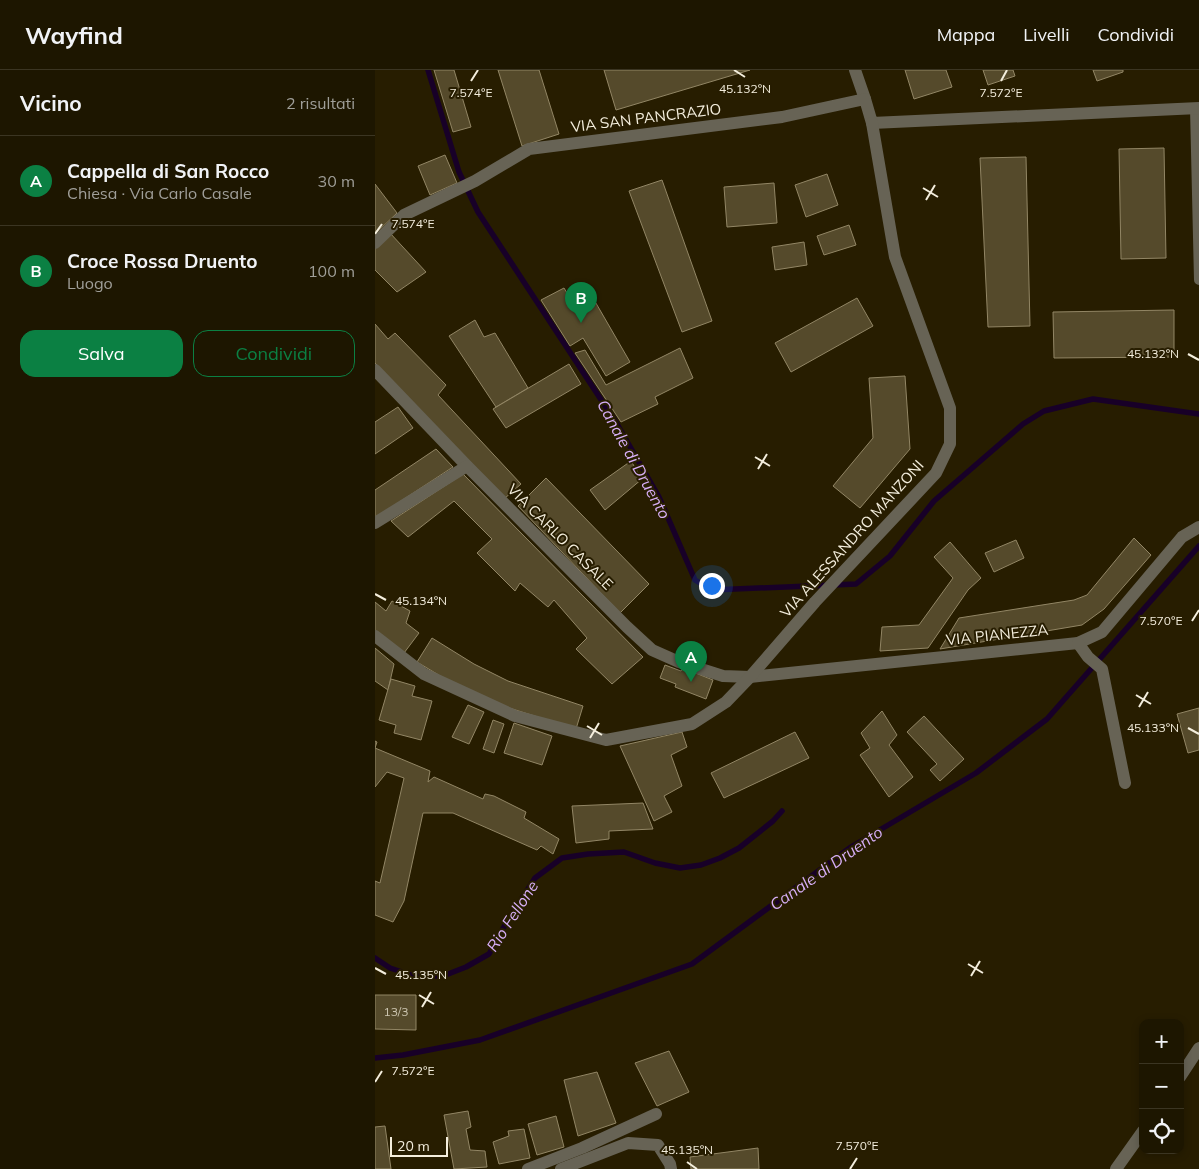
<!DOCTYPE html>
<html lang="it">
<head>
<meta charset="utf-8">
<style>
	body { margin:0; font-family:Mulish,sans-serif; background:#251f0a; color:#f1f3f6 }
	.controls { position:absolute; right:15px; bottom:15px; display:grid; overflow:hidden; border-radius:10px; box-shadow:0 2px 8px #0003 }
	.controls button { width:45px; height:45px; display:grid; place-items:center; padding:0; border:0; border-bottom:1px solid #3b3522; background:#1d1600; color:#f1f3f6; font:25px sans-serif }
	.scale { position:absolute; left:15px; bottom:12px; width:58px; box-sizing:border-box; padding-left:5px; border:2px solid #f4eedd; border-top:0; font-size:14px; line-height:18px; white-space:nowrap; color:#f4eedd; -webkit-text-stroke:4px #271d00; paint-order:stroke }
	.you { position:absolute; left:336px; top:515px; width:18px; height:18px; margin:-12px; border:4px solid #fff; border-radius:50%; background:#1a73e8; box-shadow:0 0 0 8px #1a73e833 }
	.badge { display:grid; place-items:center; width:32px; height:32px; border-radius:50%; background:#0b8043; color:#fff; font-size:16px; font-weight:700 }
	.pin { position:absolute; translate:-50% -41px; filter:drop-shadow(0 1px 2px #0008) }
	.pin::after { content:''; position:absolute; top:26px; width:18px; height:15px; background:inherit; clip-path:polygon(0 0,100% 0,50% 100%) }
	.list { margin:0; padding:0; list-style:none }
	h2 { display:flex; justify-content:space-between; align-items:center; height:65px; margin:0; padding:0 20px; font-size:21px }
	h2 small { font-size:16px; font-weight:400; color:#a09f99 }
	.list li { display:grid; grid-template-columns:32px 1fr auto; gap:15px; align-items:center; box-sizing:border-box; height:90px; padding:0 20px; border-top:1px solid #3b3522 }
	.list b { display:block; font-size:19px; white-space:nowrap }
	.list p { margin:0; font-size:16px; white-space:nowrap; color:#a09f99 }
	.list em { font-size:16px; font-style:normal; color:#a09f99 }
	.actions { display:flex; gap:10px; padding:15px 20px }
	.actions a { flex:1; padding:11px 0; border:1px solid #0b8043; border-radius:15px; text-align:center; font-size:18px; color:#0b8043 }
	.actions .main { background:#0b8043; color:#fff }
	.icon { flex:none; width:28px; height:28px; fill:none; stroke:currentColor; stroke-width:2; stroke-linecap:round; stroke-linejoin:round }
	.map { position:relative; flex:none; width:824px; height:1099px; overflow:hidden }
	header { display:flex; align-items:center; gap:30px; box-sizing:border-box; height:70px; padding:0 25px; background:#1d1600; border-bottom:1px solid #3b3522 }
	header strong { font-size:24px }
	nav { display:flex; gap:28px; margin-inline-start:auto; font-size:18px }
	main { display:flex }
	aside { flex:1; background:#1d1600 }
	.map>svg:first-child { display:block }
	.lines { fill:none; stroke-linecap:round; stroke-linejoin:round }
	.stream { stroke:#180028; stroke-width:5.5 }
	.building { fill:#554a2b; stroke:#928665 }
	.service { stroke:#676355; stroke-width:10 }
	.minor { stroke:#676355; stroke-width:12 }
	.ticks { fill:none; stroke:#f4eedd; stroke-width:2 }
	.labels { text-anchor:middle; stroke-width:4; stroke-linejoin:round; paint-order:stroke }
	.number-label { font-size:12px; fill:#ccc5b0 }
	.street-label { font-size:15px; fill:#f4eedd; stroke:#271d00 }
	.water-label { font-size:16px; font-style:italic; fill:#d7aff7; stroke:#271d00 }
	.ticks-label { font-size:12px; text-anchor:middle; fill:#f4eedd; stroke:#271d00; stroke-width:4; stroke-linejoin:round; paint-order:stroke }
</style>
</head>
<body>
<header>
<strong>Wayfind</strong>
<nav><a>Mappa</a><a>Livelli</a><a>Condividi</a></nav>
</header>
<main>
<aside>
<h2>Vicino<small>2 risultati</small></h2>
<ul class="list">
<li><span class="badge">A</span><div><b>Cappella di San Rocco</b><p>Chiesa · Via Carlo Casale</p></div><em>30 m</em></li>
<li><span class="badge">B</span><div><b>Croce Rossa Druento</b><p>Luogo</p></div><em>100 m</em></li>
</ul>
<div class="actions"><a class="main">Salva</a><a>Condividi</a></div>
</aside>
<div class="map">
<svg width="824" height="1099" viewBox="0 0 824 1099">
	<rect width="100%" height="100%" fill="#271d00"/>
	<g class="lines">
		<g class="stream">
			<path d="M53,0L84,102L103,142L242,354L284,427L320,510L337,520L481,514L515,486L559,431L648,354L669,341L718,329L824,344"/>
			<path d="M0,888L15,898L39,906H68L91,897L114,884L130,855L160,808L187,788L213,784L249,782L280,793L305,798L326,795L345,788L364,778L398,751L407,741"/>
			<path d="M0,988L28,985L105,970L317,894L476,777L601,703L672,649L824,476"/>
		</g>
	</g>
	<g class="building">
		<path d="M59,0H79L96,57L78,62Z"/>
		<path d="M123,0H164L184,64L147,76Z"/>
		<path d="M229,0H375L241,40Z"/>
		<path d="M530,0H571L577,17L539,29Z"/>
		<path d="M608,0H638L640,6L613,15Z"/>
		<path d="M718,0H748V2L722,11Z"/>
		<path d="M789,78L791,188L746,189L744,79Z"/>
		<path d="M70,85L82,113L55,125L43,96Z"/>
		<path d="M651,87L655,256L613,257L605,88Z"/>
		<path d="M452,104L463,135L431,147L420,115Z"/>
		<path d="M287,110L337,251L307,262L254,121Z"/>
		<path d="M399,113L402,153L352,157L349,117Z"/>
		<path d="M0,114L22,143L0,164Z"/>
		<path d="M474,155L481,175L449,185L442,166Z"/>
		<path d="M15,163L51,202L22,222L0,200V179Z"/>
		<path d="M429,172L432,195L400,200L397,177Z"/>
		<path d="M189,218L201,238L218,228L255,292L231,306L208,268L195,276L166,230Z"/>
		<path d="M482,228L498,256L416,302L400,273Z"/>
		<path d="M799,240V287L679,288L678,242Z"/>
		<path d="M100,250L109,267L120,263L153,318L121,337L74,266Z"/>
		<path d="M0,254L13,269L20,263L71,315L63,325L146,414L129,429L0,293Z"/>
		<path d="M305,278L318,308L280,327L283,334L246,352L200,283L210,280L231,315Z"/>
		<path d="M194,294L206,314L131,358L118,339Z"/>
		<path d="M530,306L535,379L485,438L458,416L498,368L494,308Z"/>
		<path d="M23,337L38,358L0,384V352Z"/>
		<path d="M61,379L78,397L0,448V420Z"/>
		<path d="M256,391L267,409L230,440L215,420Z"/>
		<path d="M88,404L268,587L237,614L201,579L212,568L179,530L173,537L145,513L140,521L102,483L117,469L79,431L33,467L16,451Z"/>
		<path d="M171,408L274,514L245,543L143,436Z"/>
		<path d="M759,468L776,485L729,539L707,555L565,579L584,548L699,530L712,525Z"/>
		<path d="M641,470L649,488L619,502L610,483Z"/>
		<path d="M575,472L606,508L593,520L553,578L505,581L507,557L544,555L578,508L559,487Z"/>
		<path d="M17,531L35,541L31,553L44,563L29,583L0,562V532L11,541Z"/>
		<path d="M57,568L99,594L133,611L208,636L201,659L115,632L82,616L42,592Z"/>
		<path d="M0,578L19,594L13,620L0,611Z"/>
		<path d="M290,595L306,601L308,598L338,610L331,629L300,617L301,614L285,608Z"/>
		<path d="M16,609L40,616L37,626L57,631L46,670L19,663L21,655L4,650Z"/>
		<path d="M93,635L109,642L94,674L77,667Z"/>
		<path d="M824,638V680L813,683L802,644Z"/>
		<path d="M507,641L522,665L514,675L538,707L514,727L485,685L495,678L486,663Z"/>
		<path d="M549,646L589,689L565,711L555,700L562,694L532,662Z"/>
		<path d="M118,650L129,654L119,683L108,679Z"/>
		<path d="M139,653L177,666L167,695L129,683Z"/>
		<path d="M307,662L312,677L296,685L307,716L289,726L297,742L279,751L245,676Z"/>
		<path d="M420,662L434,688L349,728L336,703Z"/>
		<path d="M0,671L2,672L0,678L55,701L53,712L59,707L108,729L110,724L119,726L151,742L149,748L184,769L178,784L166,776L162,780L78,743H48L29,831L18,852L0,845V811L5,813L29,708L12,702L0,717Z"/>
		<path d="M268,733L278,759L234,761V769L201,773L197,736Z"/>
		<path d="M0,925H41V960L0,959Z"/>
		<path d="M294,981L314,1022L282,1036L260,993Z"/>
		<path d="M222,1002L241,1053L203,1066L189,1010Z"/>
		<path d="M93,1041L96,1057L91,1059L95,1080L110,1081L112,1097L79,1099L69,1045Z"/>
		<path d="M181,1046L189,1077L162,1085L153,1054Z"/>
		<path d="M10,1056L16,1099H0V1057Z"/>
		<path d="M149,1059L155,1088L124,1094L118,1072L134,1066L133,1061Z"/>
		<path d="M383,1078L384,1099H316L315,1087Z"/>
	</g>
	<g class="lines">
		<path class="service" d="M820,38L824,210"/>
		<g class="minor">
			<path d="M480,0L490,29"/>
			<path d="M0,173L29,145L100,111L154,79L407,47L490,29L497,53L824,38"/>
			<path d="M0,300L92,396L252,557L277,580L304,592L348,606L375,607L703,573L727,562L807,467L824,457"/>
			<path d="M0,453L92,396"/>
			<path d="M0,566L49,604L140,646L231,670L317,654L351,632L375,607L440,532L561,403L575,374V338L520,187L497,53"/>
			<path d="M703,573L713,587L727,599L750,713"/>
			<path d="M805,1007L824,978"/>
			<path d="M153,1099L207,1078L281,1044"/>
			<path d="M186,1099L253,1073L283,1075L295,1094L296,1099"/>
			<path d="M741,1099L768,1061"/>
		</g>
	</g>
	<path class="ticks" d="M359,0L370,7M96,11L103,0M626,11L632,0M548,118L563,127M551,130L560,115M0,164L7,154M813,284L824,290M380,387L395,396M383,399L392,384M0,524L11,530M817,551L824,540M761,625L776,634M764,637L773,622M212,656L227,665M813,658L824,664M215,668L224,653M593,894L608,903M0,898L11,904M596,906L605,891M44,925L59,934M47,937L56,922M0,1012L7,1001M312,1092L322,1099M475,1099L482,1088"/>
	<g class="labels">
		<g class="number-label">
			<text x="21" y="946">13/3</text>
		</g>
		<g class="street-label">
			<text transform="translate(271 48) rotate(-7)" y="5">VIA SAN PANCRAZIO</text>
			<text transform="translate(185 467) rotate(45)" y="5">VIA CARLO CASALE</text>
			<text transform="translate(477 469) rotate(-48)" y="5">VIA ALESSANDRO MANZONI</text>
			<text transform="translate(622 565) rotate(-6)" y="5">VIA PIANEZZA</text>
		</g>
		<g class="water-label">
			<text transform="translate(259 389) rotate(61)" y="6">Canale di Druento</text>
			<text transform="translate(451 798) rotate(-35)" y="6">Canale di Druento</text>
			<text transform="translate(137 846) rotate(-57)" y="6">Rio Fellone</text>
		</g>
	</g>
	<g class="ticks-label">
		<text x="370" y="23">45.132°N</text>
		<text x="96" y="27">7.574°E</text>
		<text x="626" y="27">7.572°E</text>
		<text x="38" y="158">7.574°E</text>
		<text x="778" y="288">45.132°N</text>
		<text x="46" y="535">45.134°N</text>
		<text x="786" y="555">7.570°E</text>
		<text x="778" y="662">45.133°N</text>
		<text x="46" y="909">45.135°N</text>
		<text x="38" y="1005">7.572°E</text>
		<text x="482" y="1080">7.570°E</text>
		<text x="312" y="1084">45.135°N</text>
	</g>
</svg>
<div class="controls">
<button>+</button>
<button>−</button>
<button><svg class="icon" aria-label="locate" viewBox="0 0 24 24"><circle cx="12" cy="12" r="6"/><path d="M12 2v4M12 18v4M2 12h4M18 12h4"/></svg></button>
</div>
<div class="scale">20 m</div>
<div class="you"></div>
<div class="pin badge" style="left:316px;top:612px">A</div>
<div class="pin badge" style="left:206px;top:253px">B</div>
</div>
</main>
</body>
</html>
